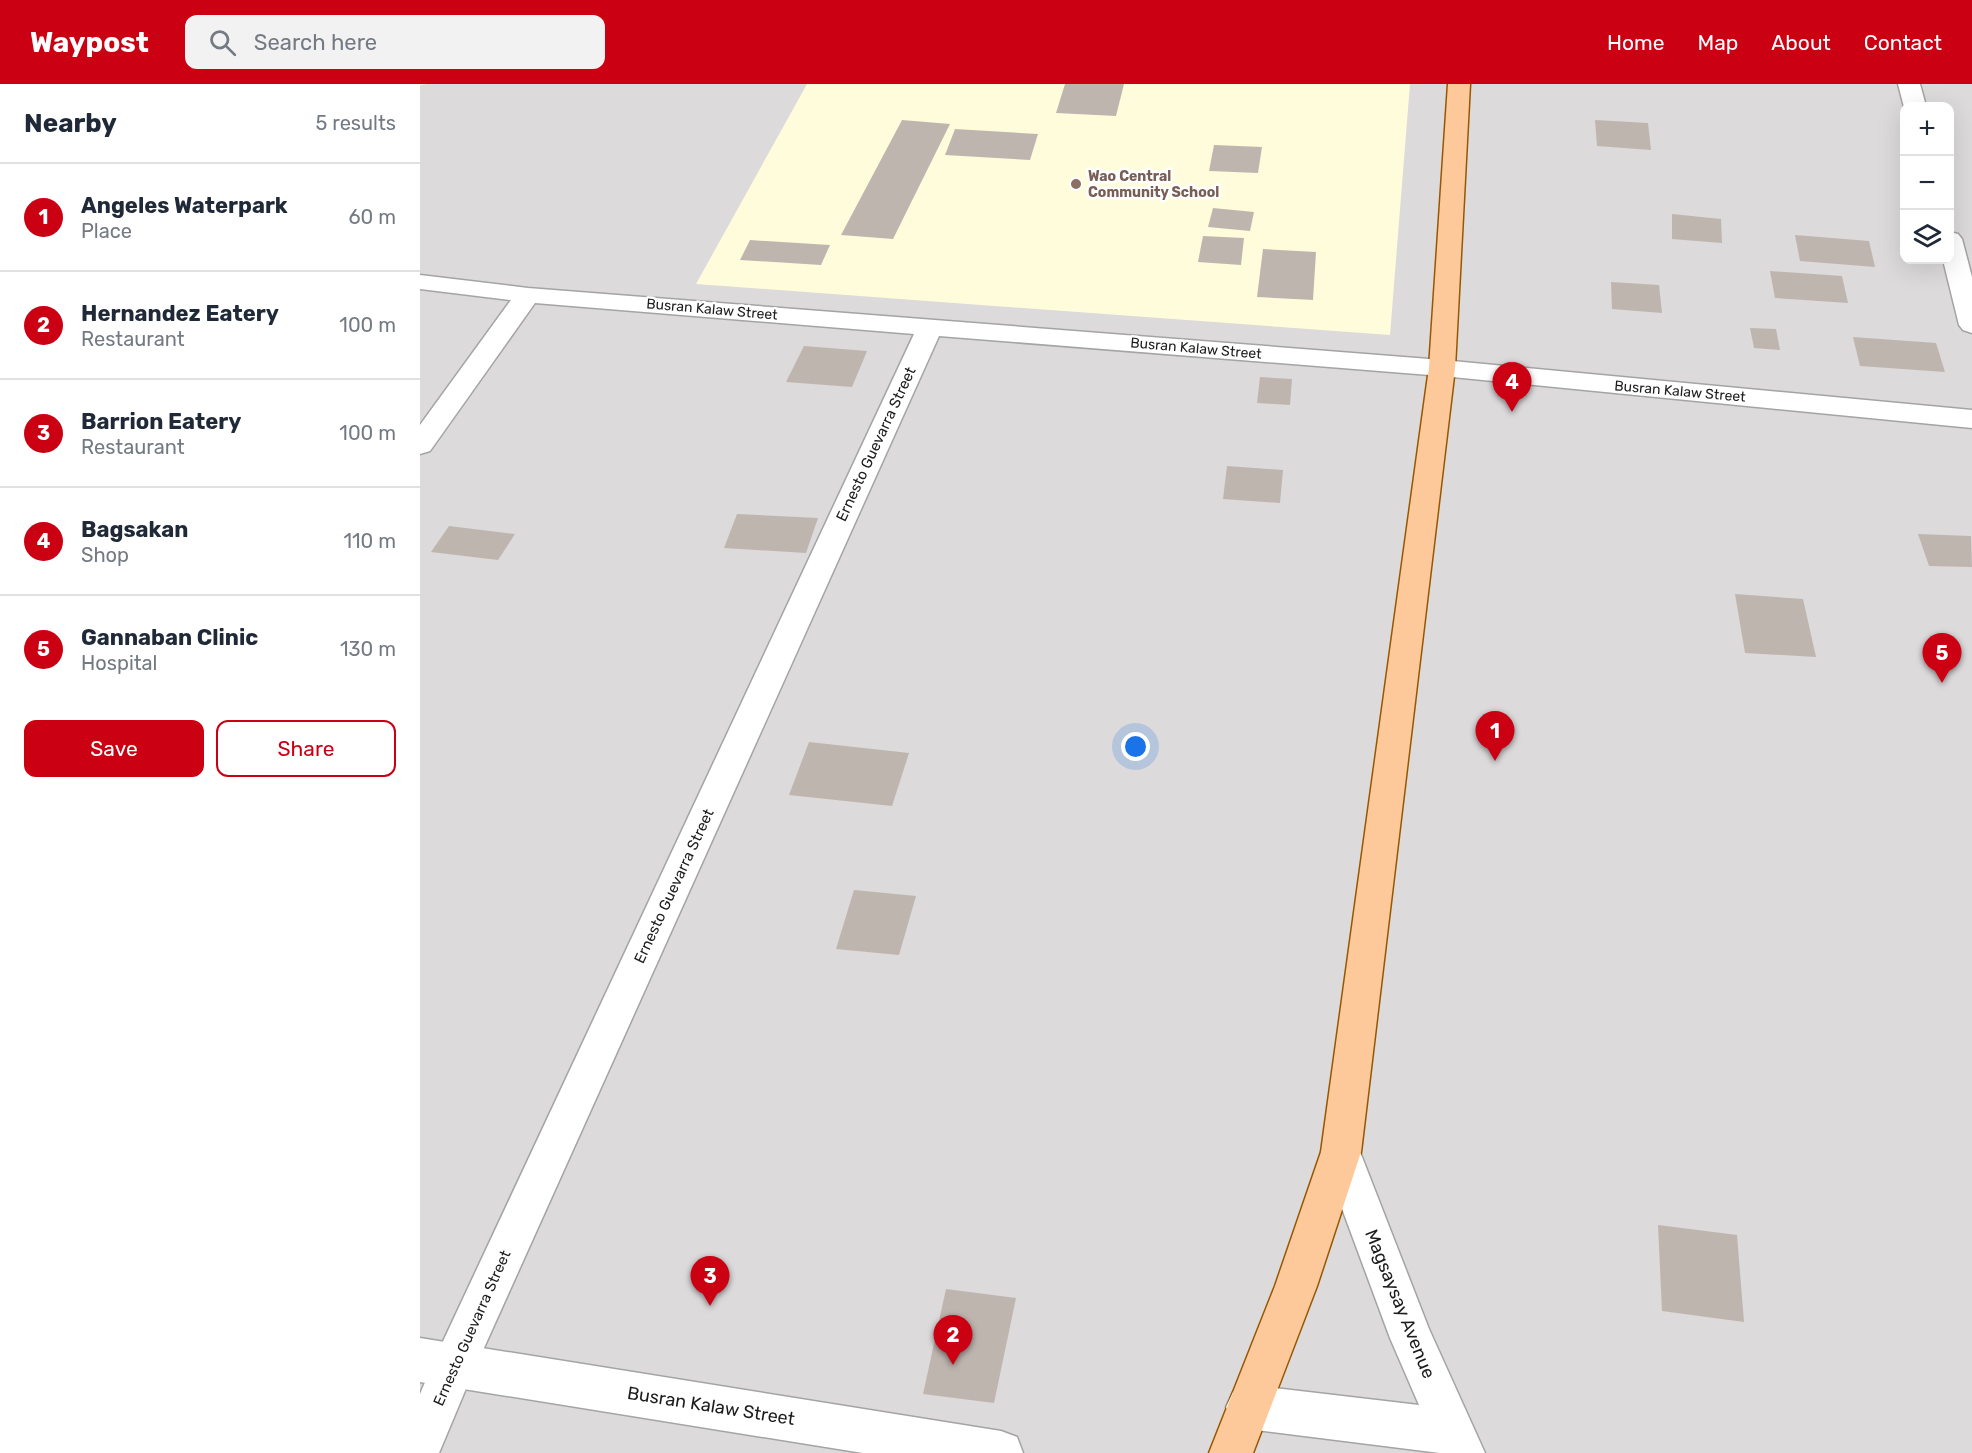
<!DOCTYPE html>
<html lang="en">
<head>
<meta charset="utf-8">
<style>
	body { margin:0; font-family:Rubik,sans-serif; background:#f2f2f3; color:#1f2937 }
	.controls { position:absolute; right:18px; top:18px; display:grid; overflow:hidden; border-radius:12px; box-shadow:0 6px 24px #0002 }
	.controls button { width:54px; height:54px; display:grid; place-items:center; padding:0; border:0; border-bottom:2px solid #e0e1e3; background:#fff; color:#1f2937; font:30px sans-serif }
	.you { position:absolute; left:716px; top:663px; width:21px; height:21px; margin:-15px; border:4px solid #fff; border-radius:50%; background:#1a73e8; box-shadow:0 0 0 9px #1a73e833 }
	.badge { display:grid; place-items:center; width:39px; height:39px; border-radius:50%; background:#cb0013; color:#fff; font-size:20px; font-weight:700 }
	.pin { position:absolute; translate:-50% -50px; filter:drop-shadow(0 2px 3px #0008) }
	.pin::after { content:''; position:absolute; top:32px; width:21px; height:18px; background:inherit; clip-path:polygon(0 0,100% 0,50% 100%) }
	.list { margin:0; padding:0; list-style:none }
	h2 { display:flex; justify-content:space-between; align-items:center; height:78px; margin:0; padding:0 24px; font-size:26px }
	h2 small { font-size:20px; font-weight:400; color:#747a83 }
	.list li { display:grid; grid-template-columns:39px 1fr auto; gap:18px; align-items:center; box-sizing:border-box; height:108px; padding:0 24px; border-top:2px solid #e0e1e3 }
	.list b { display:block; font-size:22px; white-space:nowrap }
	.list p { margin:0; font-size:20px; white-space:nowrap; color:#747a83 }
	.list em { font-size:20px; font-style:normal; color:#747a83 }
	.actions { display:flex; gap:12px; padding:18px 24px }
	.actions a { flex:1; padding:14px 0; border:2px solid #cb0013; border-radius:12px; text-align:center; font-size:21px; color:#cb0013 }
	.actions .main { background:#cb0013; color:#fff }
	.icon { flex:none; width:33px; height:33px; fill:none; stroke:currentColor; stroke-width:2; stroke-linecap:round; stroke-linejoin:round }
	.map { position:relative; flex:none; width:1552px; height:1369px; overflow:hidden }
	header { display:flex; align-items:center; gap:36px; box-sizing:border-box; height:84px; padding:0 30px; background:#cb0013; color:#fff }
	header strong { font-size:28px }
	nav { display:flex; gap:33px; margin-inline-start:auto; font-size:21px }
	.search { width:420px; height:54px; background:#f2f2f3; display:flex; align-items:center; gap:15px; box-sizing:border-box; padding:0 21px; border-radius:12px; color:#747a83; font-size:22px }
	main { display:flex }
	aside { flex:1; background:#fff }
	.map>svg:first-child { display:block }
	.residential { fill:#dcdada; fill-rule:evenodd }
	.education { fill:#fffcdc }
	.building { fill:#bfb5af }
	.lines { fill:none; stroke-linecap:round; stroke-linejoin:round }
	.minor-casing { stroke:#a4a4a4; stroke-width:3 }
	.tertiary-casing { stroke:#a4a4a4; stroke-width:3 }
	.primary-casing { stroke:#975700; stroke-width:3 }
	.minor { fill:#fff; fill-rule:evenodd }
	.tertiary { fill:#fff; fill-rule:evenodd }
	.primary { fill:#fdc99a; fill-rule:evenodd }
	.education-dot { fill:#8d6e63; stroke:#fff; stroke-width:2 }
	.labels { text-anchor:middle; stroke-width:5; stroke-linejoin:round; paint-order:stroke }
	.far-education-label { font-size:14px; font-weight:bold; fill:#785e54; stroke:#fff; text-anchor:start }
	.far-street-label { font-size:14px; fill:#1d1d1d; stroke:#fff }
	.street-label { font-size:15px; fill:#1d1d1d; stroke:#fff }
	.near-street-label { font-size:18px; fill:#1d1d1d; stroke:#fff }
</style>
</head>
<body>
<header>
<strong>Waypost</strong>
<div class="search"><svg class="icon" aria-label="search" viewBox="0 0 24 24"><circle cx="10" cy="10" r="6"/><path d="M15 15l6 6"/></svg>Search here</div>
<nav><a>Home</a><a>Map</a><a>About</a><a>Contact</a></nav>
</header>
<main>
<aside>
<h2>Nearby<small>5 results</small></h2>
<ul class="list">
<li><span class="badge">1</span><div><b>Angeles Waterpark</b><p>Place</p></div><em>60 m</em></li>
<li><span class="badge">2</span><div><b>Hernandez Eatery</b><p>Restaurant</p></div><em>100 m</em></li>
<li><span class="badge">3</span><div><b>Barrion Eatery</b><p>Restaurant</p></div><em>100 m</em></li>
<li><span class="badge">4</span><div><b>Bagsakan</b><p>Shop</p></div><em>110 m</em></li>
<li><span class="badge">5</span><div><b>Gannaban Clinic</b><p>Hospital</p></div><em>130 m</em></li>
</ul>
<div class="actions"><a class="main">Save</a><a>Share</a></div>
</aside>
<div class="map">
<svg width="1552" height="1369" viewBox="0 0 1552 1369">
	<rect width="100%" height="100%" fill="#efeae3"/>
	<path class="residential" d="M7,0H1552V1369H0V2ZM1484,22H1530V176H1484Z"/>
	<path class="education" d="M387,0H990L970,251L276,200Z"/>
	<g class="building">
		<path d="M645,0H704L696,32L636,29Z"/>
		<path d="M482,36L530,40L473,155L421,151Z"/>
		<path d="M1175,36L1228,39L1231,66L1177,62Z"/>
		<path d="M535,45L618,50L610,76L525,71Z"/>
		<path d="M794,61L842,63L838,89L789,87Z"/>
		<path d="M793,124L834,128L830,147L788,143Z"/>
		<path d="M1252,130L1301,135L1302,159L1252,155Z"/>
		<path d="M1375,151L1449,157L1455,183L1380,177Z"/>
		<path d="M783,152L824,154L821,181L778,178Z"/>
		<path d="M330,156L410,161L401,181L320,176Z"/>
		<path d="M843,165L896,168L893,216L837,213Z"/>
		<path d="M1350,187L1422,192L1428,219L1355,214Z"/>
		<path d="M1191,198L1239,201L1242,229L1192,225Z"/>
		<path d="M1330,244L1356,245L1360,266L1334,264Z"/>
		<path d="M1433,253L1516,259L1525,288L1440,282Z"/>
		<path d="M384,262L447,267L432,303L366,298Z"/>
		<path d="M840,293L872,295L870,321L837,319Z"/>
		<path d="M807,382L863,386L860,419L803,415Z"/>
		<path d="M317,430L398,434L386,469L304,464Z"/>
		<path d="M29,442L95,450L78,476L11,468Z"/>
		<path d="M1498,450L1551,452L1552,483L1509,482Z"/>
		<path d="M1315,510L1383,515L1396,573L1325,569Z"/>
		<path d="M389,658L489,669L472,722L369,711Z"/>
		<path d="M434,806L496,812L479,871L416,865Z"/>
		<path d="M1238,1141L1317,1151L1324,1238L1242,1227Z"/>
		<path d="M526,1205L596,1214L574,1319L503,1310Z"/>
	</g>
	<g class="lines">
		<defs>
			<g id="minor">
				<path d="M1478,0H1500L1506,22L1484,23Z"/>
				<path d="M1530,148L1538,150L1542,155L1552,193V249L1543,246L1539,241L1523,176H1530Z"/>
				<path d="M0,191L108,204L1022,276L1552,326V344L1022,292L519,252L50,1295L19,1369H0V1310L19,1266L494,250L115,219L10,367L0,370V341L91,216L0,205Z"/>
				<path d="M921,1050L935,1055L1009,1245L1065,1369H1020L828,1345L813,1338L806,1323L813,1308L828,1301L999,1321L970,1254L901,1068L907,1055Z"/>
			</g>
			<path id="tertiary" d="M0,1254L581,1347L597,1353L603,1369H443L0,1298Z"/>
			<path id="primary" d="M1028,0H1050L1035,284L941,1068L897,1202L833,1369H789L855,1202L901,1068L1009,284Z"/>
		</defs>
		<use href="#minor" class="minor-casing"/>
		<use href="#tertiary" class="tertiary-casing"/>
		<use href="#primary" class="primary-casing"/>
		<use href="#minor" class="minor"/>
		<use href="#tertiary" class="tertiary"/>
		<use href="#primary" class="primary"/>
	</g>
	<circle class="education-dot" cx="656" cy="100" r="6"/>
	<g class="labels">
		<g class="far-education-label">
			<text x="668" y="97">Wao Central<tspan x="668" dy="16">Community School</tspan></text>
		</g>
		<g class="far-street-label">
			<text transform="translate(292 225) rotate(5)" y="5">Busran Kalaw Street</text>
			<text transform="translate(776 264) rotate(5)" y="5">Busran Kalaw Street</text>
			<text transform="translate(1260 307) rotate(5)" y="5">Busran Kalaw Street</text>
		</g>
		<g class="street-label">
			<text transform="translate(456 360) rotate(-65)" y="5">Ernesto Guevarra Street</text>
			<text transform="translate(254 802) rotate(-65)" y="5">Ernesto Guevarra Street</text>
			<text transform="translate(52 1244) rotate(-66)" y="5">Ernesto Guevarra Street</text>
		</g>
		<g class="near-street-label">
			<text transform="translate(980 1220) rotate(68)" y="6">Magsaysay Avenue</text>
			<text transform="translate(291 1322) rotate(9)" y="6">Busran Kalaw Street</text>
		</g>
	</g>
</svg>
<div class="controls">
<button>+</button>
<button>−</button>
<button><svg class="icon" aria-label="layers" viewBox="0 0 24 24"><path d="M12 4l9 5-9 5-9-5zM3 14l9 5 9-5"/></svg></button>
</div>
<div class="you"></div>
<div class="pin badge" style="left:1075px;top:677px">1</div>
<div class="pin badge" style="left:533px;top:1281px">2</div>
<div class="pin badge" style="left:290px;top:1222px">3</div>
<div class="pin badge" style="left:1092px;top:328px">4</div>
<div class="pin badge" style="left:1522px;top:599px">5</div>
</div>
</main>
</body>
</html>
